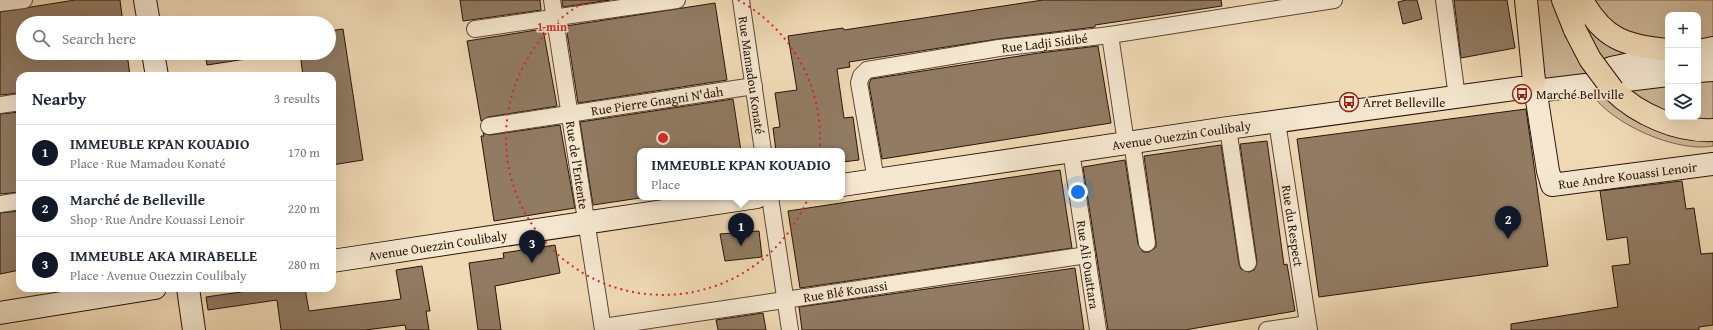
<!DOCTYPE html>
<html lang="en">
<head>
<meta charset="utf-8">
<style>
	body { margin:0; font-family:"Gentium Book Plus",serif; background:#f2f2f3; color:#1f2937 }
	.controls { position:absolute; right:12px; top:12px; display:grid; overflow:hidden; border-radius:8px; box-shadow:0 4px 16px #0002 }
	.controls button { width:36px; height:36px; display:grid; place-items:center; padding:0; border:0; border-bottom:1px solid #e0e1e3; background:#fff; color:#1f2937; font:20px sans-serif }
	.you { position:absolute; left:1078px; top:192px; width:14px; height:14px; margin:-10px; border:3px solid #fff; border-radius:50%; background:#1a73e8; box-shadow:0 0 0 6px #1a73e833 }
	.badge { display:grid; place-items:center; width:26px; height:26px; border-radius:50%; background:#111827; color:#fff; font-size:13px; font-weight:700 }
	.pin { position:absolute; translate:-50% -33px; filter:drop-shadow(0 1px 2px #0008) }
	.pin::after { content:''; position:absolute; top:21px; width:14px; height:12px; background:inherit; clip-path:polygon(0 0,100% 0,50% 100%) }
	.popup { position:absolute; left:637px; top:148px; width:208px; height:52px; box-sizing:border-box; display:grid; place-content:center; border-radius:8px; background:#fff; filter:drop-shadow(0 1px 3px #0005); font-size:13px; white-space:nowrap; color:#747a83 }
	.popup b { font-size:15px; color:#1f2937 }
	.popup::after { content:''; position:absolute; left:50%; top:100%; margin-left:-8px; border:8px solid transparent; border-top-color:#fff }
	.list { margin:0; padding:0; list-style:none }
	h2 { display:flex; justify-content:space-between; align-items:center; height:52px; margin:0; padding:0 16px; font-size:17px }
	h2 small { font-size:13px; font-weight:400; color:#747a83 }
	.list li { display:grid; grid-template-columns:26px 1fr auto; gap:12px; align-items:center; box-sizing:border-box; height:56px; padding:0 16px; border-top:1px solid #e0e1e3 }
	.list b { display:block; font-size:15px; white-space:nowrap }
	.list p { margin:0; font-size:13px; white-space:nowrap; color:#747a83 }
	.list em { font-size:13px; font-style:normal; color:#747a83 }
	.icon { flex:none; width:22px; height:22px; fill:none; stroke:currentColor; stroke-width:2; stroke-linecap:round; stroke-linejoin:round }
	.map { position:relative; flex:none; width:1713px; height:330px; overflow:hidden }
	.search { position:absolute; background:#fff; box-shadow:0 4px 16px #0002; left:16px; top:16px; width:320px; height:44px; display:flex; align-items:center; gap:10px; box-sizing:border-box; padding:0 14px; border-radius:22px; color:#747a83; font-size:15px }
	.panel { position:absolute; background:#fff; box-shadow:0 4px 16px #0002; left:16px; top:72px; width:320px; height:220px; border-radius:12px }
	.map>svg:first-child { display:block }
	.green { fill:#ceb899; stroke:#7c6651; fill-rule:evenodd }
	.building { fill:#917b63; stroke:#2a1409 }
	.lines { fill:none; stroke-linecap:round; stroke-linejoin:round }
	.street-casing { stroke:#5c4634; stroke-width:18 }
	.secondary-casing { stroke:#2a1409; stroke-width:24 }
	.highway-casing { stroke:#2a1409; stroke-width:24 }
	.street { stroke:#f5e7d0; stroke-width:16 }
	.secondary { stroke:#f5e7d0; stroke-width:22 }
	.highway { stroke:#f0dab6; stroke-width:22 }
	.highway-bridge-casing { stroke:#2a1409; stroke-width:24; stroke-linecap:butt }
	.highway-bridge { stroke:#f0dab6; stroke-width:22 }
	.ring { fill:none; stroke:#d62828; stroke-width:2; stroke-dasharray:2 4 }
	.labels { text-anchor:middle; stroke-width:3; stroke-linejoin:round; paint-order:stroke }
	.street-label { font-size:13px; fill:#2a1409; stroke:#f5e7d0 }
	.poi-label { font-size:13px; fill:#2a1409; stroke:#f5e7d0; text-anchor:start }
	.centre { fill:#d62828; stroke:#f5e7d0; stroke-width:2 }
	.ring-label { font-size:12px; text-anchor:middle; font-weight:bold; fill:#d62828; stroke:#f5e7d0; stroke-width:3; stroke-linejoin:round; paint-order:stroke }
</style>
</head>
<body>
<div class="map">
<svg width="1713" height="330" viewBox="0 0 1713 330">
	<rect width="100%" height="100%" fill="#f0dab6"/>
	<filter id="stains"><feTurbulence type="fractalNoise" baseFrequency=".005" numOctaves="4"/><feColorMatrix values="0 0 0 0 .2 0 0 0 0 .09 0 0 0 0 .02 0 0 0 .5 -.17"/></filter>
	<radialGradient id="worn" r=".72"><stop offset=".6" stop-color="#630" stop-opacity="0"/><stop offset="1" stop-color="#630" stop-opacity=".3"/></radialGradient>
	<path class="green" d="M1515,0H1713V146C1677,153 1611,124 1591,93L1528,100ZM1668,15H1698V117H1668Z"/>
	<g class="building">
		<path d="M75,0H120L123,23H23V53H127L130,76H20V93L0,95V12Z"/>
		<path d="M460,0H540L541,10L463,21Z"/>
		<path d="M562,0H610L563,7Z"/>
		<path d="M1043,0H1221L1222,6L1095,25V27L998,39L849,62L850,67L837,69L844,118L853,117L859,160L842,162V151H776L773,128L780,127L775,93L797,90L788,36L843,28L844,30Z"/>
		<path d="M1406,0H1417L1422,19L1403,24L1398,2Z"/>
		<path d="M1454,0H1507L1515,48L1461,58Z"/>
		<path d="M715,3L727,80L578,103L566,26Z"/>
		<path d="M343,29L363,160L332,165V76H303L300,53H329V31Z"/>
		<path d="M543,29L557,106L488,117L481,121L467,41Z"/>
		<path d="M1098,46L1111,123L882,159L869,84L871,79L1039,53Z"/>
		<path d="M205,53H246V59L207,65Z"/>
		<path d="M733,99L741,151H640V198L593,205L580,122Z"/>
		<path d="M1526,109L1548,266L1319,297L1297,139Z"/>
		<path d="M20,112V192L0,194V114Z"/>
		<path d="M560,125L575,208L494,221L481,136H484L483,133L490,135Z"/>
		<path d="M1267,141L1284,265L1287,264L1295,311L1185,330H1108L1083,167L1125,160L1138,244L1143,252H1149L1156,247V242L1144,156L1221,145L1239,264L1241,269L1249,272L1254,270L1257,262L1240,144Z"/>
		<path d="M1060,170L1072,248L800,288L788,211Z"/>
		<path d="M1682,181L1686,209L1694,208L1701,254L1713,253V325L1699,327V330H1511V324L1618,307L1612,266L1630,264L1627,237L1607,240L1600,191Z"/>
		<path d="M20,211V270L0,274V213Z"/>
		<path d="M759,231L762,257L725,261L720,234Z"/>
		<path d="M555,245L560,273L495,286L501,330H478L469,263L504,258L503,253Z"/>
		<path d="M422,266L430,311H426L429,330H406L405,325L365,330H281L277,300L208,310L206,297L269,288H305L309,311L401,299L396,270Z"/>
		<path d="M1075,268L1084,330H802L799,307Z"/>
		<path d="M763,313L766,330H718L716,320Z"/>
	</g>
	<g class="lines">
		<defs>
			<g id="street">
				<path id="s1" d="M552,0L603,330"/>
				<path id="s2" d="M741,0L763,151"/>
				<path d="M1444,0L1457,97"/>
				<path d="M0,3L24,0"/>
				<path d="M475,29L677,0"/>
				<path d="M1110,35L1126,143"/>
				<path d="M0,105L20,102"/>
				<path id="s3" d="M1277,122L1309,330"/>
				<path id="s4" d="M489,126L754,86"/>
				<path d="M1228,128L1248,263"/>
				<path d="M1132,142L1147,243"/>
				<path id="s5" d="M1071,151L1098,330"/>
				<path id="s6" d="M876,180L859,83L861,76L867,70L999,48L1110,35L1334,0"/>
				<path d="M770,197L790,330"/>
				<path d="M0,204L20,201"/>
				<path id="s7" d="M603,327L1087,255"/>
				<path d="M1267,330L1308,324"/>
			</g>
			<g id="secondary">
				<path d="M145,0L149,23"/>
				<path d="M1698,51L1713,48"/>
				<path d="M153,53L157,76"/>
				<path d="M1611,68L1668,56"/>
				<path d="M1698,71L1713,70"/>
				<path id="s8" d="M1534,81L1548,171L1552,185L1713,164"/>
				<path id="s9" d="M842,185L1228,128L1521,88L1536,91L1668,75"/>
				<path id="s10" d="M332,261L757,197"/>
				<path d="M188,288L194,330"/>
				<path d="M0,313L155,288"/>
			</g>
			<g id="highway">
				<path d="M1526,0L1534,81"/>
				<path d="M1563,0L1575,30"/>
				<path d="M1582,0C1603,39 1626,46 1668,50"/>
				<path d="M1613,90C1638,114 1677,132 1713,130"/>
			</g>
		</defs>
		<use href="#street" class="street-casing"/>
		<use href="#secondary" class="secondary-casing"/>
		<use href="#highway" class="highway-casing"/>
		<use href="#street" class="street"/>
		<use href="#secondary" class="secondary"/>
		<use href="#highway" class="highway"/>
		<defs>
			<path id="highway-bridge" d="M1575,30L1590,59L1613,90"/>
		</defs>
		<use href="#highway-bridge" class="highway-bridge-casing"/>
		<use href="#highway-bridge" class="highway-bridge"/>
	</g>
	<path class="ring" d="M738 0A157 157 0 1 1 588 0"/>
	<defs>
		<symbol id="bus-ring" viewBox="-11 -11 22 22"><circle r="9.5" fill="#f5e7d0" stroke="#8f2418" stroke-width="1.5"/><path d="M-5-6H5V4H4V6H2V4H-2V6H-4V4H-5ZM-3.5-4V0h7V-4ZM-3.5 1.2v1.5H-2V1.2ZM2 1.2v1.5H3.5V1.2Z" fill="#8f2418"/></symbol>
	</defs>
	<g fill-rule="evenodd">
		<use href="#bus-ring" x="1511" y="83" width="22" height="22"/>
		<use href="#bus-ring" x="1338" y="91" width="22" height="22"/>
	</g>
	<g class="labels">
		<g class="street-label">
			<text dy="5" stroke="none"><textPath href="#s6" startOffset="294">Rue Ladji Sidibé</textPath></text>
			<text dy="5" stroke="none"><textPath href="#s2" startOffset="76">Rue Mamadou Konaté</textPath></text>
			<text dy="5" stroke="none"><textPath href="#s4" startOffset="170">Rue Pierre Gnagni N'dah</textPath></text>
			<text dy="5" stroke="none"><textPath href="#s9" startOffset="343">Avenue Ouezzin Coulibaly</textPath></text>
			<text dy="5" stroke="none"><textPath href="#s1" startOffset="167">Rue de l'Entente</textPath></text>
			<text dy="5" stroke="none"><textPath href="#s8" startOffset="182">Rue Andre Kouassi Lenoir</textPath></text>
			<text dy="5" stroke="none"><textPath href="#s3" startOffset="105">Rue du Respect</textPath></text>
			<text dy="5" stroke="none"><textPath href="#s10" startOffset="107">Avenue Ouezzin Coulibaly</textPath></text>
			<text dy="5" stroke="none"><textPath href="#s5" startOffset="115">Rue Ali Ouattara</textPath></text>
			<text dy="5" stroke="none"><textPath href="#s7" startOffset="245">Rue Blé Kouassi</textPath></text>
		</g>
		<g class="poi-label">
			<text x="1536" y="99">Marché Bellville</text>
			<text x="1363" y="107">Arret Belleville</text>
		</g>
	</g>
	<circle cx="663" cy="138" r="6" class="centre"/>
	<g class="ring-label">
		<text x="552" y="31">1 min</text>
	</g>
	<rect width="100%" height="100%" filter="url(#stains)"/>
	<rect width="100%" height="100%" fill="url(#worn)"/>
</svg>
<div class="controls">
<button>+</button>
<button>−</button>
<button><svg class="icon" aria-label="layers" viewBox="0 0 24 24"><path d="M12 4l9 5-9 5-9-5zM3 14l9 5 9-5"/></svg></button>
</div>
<div class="you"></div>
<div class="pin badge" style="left:741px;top:246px">1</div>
<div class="popup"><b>IMMEUBLE KPAN KOUADIO</b>Place</div>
<div class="pin badge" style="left:1508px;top:239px">2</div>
<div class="pin badge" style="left:532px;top:263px">3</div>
<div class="search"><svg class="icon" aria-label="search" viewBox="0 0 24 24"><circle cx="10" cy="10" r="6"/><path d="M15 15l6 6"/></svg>Search here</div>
<section class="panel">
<h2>Nearby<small>3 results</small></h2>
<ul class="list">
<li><span class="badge">1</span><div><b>IMMEUBLE KPAN KOUADIO</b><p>Place · Rue Mamadou Konaté</p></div><em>170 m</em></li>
<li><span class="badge">2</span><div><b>Marché de Belleville</b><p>Shop · Rue Andre Kouassi Lenoir</p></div><em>220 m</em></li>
<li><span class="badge">3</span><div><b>IMMEUBLE AKA MIRABELLE</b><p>Place · Avenue Ouezzin Coulibaly</p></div><em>280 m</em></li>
</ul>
</section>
</div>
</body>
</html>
